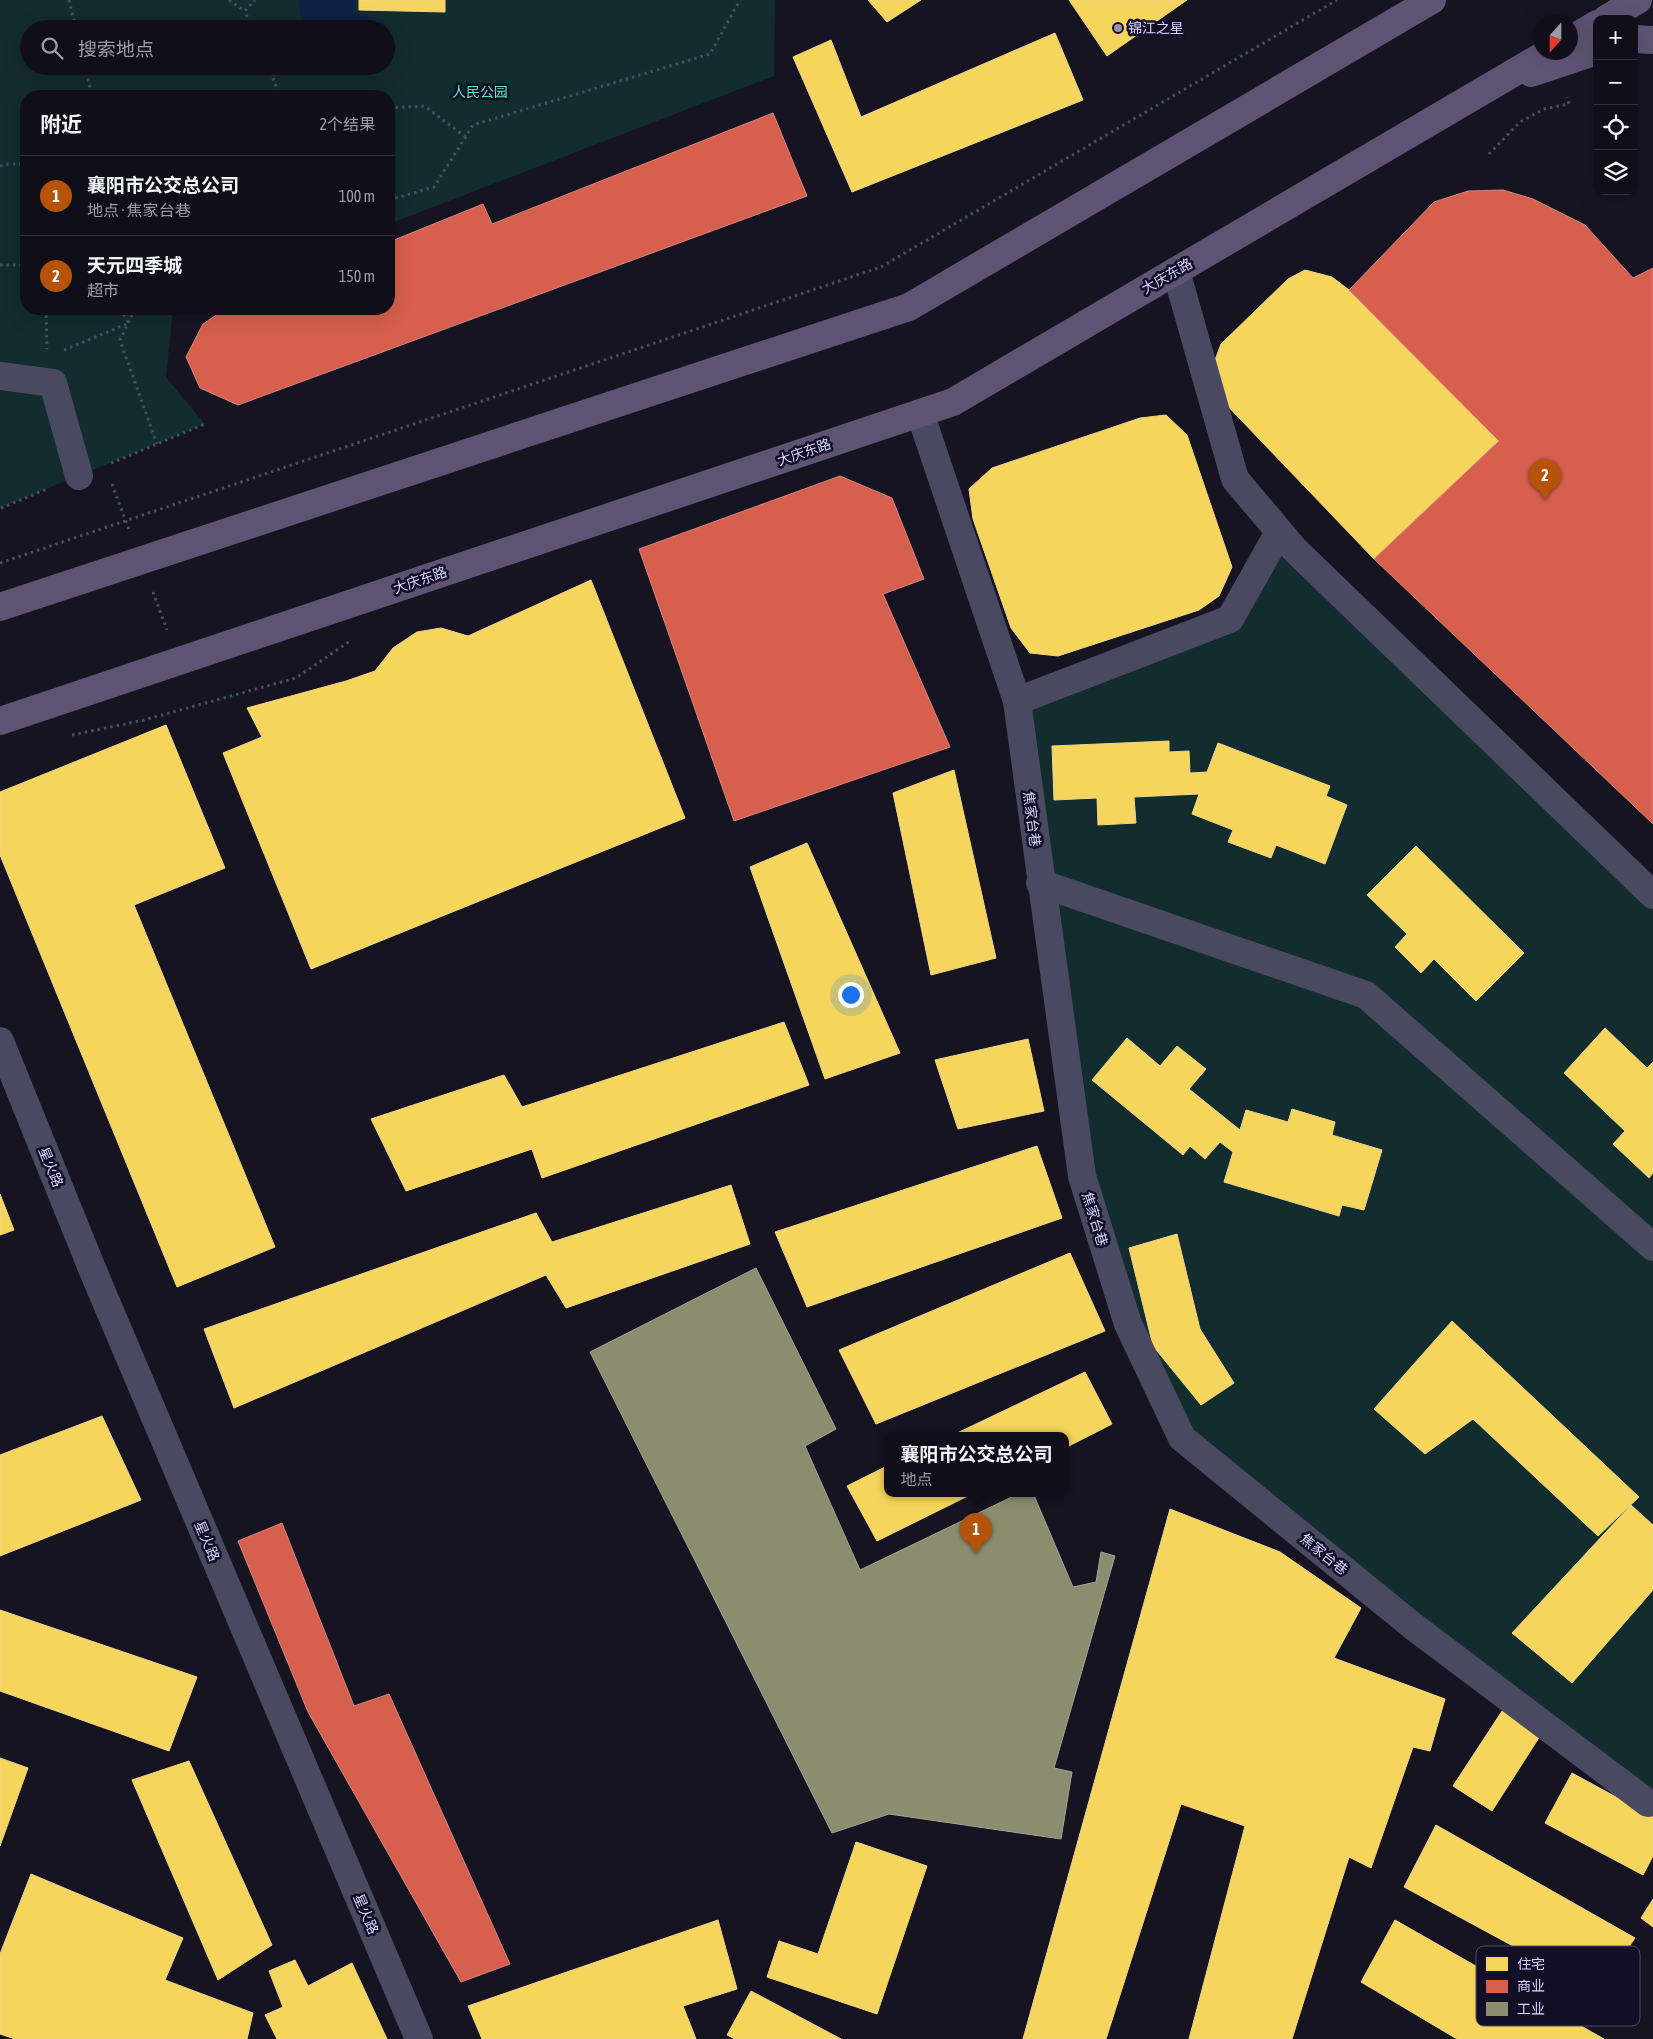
<!DOCTYPE html>
<html lang="zh">
<head>
<meta charset="utf-8">
<style>
	body { margin:0; font-family:"Asap Condensed","Noto Sans SC",sans-serif; background:#191822; color:#f1f3f6 }
	.controls { position:absolute; right:15px; top:15px; display:grid; overflow:hidden; border-radius:10px; box-shadow:0 5px 20px #0002 }
	.controls button { width:45px; height:45px; display:grid; place-items:center; padding:0; border:0; border-bottom:1px solid #302f38; background:#100f19; color:#f1f3f6; font:25px sans-serif }
	.compass { position:absolute; left:1533px; top:15px; width:45px; height:45px; border-radius:50%; background:#100f19; box-shadow:0 5px 20px #0002; rotate:201deg }
	.you { position:absolute; left:850px; top:994px; width:18px; height:18px; margin:-12px; border:4px solid #fff; border-radius:50%; background:#1a73e8; box-shadow:0 0 0 8px #1a73e833 }
	.badge { display:grid; place-items:center; width:32px; height:32px; border-radius:50%; background:#b45309; color:#fff; font-size:16px; font-weight:700 }
	.pin { position:absolute; translate:-50% -41px; filter:drop-shadow(0 1px 2px #0008) }
	.pin::after { content:''; position:absolute; top:26px; width:18px; height:15px; background:inherit; clip-path:polygon(0 0,100% 0,50% 100%) }
	.popup { position:absolute; left:884px; top:1432px; width:185px; height:65px; box-sizing:border-box; display:grid; place-content:center; border-radius:10px; background:#100f19; filter:drop-shadow(0 1px 4px #0005); font-size:16px; white-space:nowrap; color:#9c9ca2 }
	.popup b { font-size:19px; color:#f1f3f6 }
	.popup::after { content:''; position:absolute; left:50%; top:100%; margin-left:-10px; border:10px solid transparent; border-top-color:#100f19 }
	.list { margin:0; padding:0; list-style:none }
	h2 { display:flex; justify-content:space-between; align-items:center; height:65px; margin:0; padding:0 20px; font-size:21px }
	h2 small { font-size:16px; font-weight:400; color:#9c9ca2 }
	.list li { display:grid; grid-template-columns:32px 1fr auto; gap:15px; align-items:center; box-sizing:border-box; height:80px; padding:0 20px; border-top:1px solid #302f38 }
	.list b { display:block; font-size:19px; white-space:nowrap }
	.list p { margin:0; font-size:16px; white-space:nowrap; color:#9c9ca2 }
	.list em { font-size:16px; font-style:normal; color:#9c9ca2 }
	.icon { flex:none; width:28px; height:28px; fill:none; stroke:currentColor; stroke-width:2; stroke-linecap:round; stroke-linejoin:round }
	.map { position:relative; flex:none; width:1653px; height:2039px; overflow:hidden }
	.search { position:absolute; background:#100f19; box-shadow:0 5px 20px #0002; left:20px; top:20px; width:375px; height:55px; display:flex; align-items:center; gap:12px; box-sizing:border-box; padding:0 18px; border-radius:28px; color:#9c9ca2; font-size:19px }
	.panel { position:absolute; background:#100f19; box-shadow:0 5px 20px #0002; left:20px; top:90px; width:375px; height:225px; border-radius:20px }
	.map>svg:first-child { display:block }
	.green { fill:#132c2d; fill-rule:evenodd }
	.water { fill:#0d2144 }
	.homes { fill:#f6d55c; stroke:#edd58d }
	.shops { fill:#d6604d; stroke:#d78382 }
	.industry { fill:#8c8c6e; stroke:#a3a29a }
	.lines { fill:none; stroke-linecap:round; stroke-linejoin:round }
	.path { stroke:#44505f; stroke-width:3; stroke-dasharray:2.5 4; stroke-linecap:butt }
	.pedestrian { stroke:#4a4962; stroke-width:28 }
	.minor { stroke:#4a4962; stroke-width:28 }
	.primary { stroke:#5e5373; stroke-width:28 }
	.poi-dot { fill:#9591b1; stroke:#130f26; stroke-width:2 }
	.labels { text-anchor:middle; stroke-width:5; stroke-linejoin:round; paint-order:stroke }
	.poi-label { font-size:14px; fill:#d9d4ff; stroke:#130f26; text-anchor:start }
	.park-label { font-size:14px; fill:#5fe0c0; stroke:#130f26 }
	.street-label { font-size:14px; fill:#d9d4ff; stroke:#130f26 }
	.key { fill:#130f26; stroke:#4e4a67; stroke-width:1 }
	.key-label { font-size:14px; fill:#d9d4ff }
</style>
</head>
<body>
<div class="map">
<svg width="1653" height="2039" viewBox="0 0 1653 2039">
	<rect width="100%" height="100%" fill="#161421"/>
	<g class="green">
		<path d="M0,0H775L774,76L389,224V96H26V309H173L166,377L205,424L0,508ZM29,29H386V66H29Z"/>
		<path d="M1279,532L1653,894V1807L1182,1438L1082,1176L1017,701L1230,619Z"/>
	</g>
	<path class="water" d="M298,0H354V13L383,20L385,29H303Z"/>
	<g class="homes">
		<path d="M359,0H445V12L359,10Z"/>
		<path d="M868,0H921L887,22Z"/>
		<path d="M1069,0H1187L1107,56Z"/>
		<path d="M1055,33L1083,100L852,192L793,57L831,40L861,117Z"/>
		<path d="M1305,270L1332,277L1349,290L1499,441L1374,559L1219,397L1215,360L1221,344L1288,279Z"/>
		<path d="M1166,415L1187,435L1232,567L1219,596L1199,610L1058,656L1030,653L1011,628L973,519L969,489L992,468L1140,418Z"/>
		<path d="M591,580L685,818L311,969L223,753L262,737L247,708L346,681L375,671L393,648L417,632L441,628L468,636Z"/>
		<path d="M166,725L225,868L134,905L275,1247L177,1287L0,855V792Z"/>
		<path d="M1169,741V752L1189,751L1190,773L1207,772L1218,743L1330,786L1326,796L1347,805L1325,864L1276,845L1271,858L1228,842L1233,830L1192,814L1199,794L1134,797L1136,823L1098,825L1097,798L1054,800L1052,746Z"/>
		<path d="M954,770L996,958L931,975L893,793Z"/>
		<path d="M807,843L900,1053L825,1079L750,867Z"/>
		<path d="M1416,846L1524,953L1476,1001L1434,959L1421,973L1395,947L1407,934L1367,895Z"/>
		<path d="M784,1022L809,1085L542,1178L532,1149L406,1191L371,1119L504,1075L522,1107Z"/>
		<path d="M1605,1028L1647,1068L1653,1062V1173L1649,1178L1613,1144L1625,1131L1564,1073Z"/>
		<path d="M1127,1038L1160,1066L1177,1046L1206,1069L1189,1089L1240,1130L1246,1110L1288,1122L1292,1109L1335,1122L1332,1135L1382,1150L1364,1210L1342,1205L1339,1216L1224,1182L1233,1152L1220,1142L1205,1159L1190,1146L1183,1155L1092,1080Z"/>
		<path d="M1028,1039L1044,1111L958,1129L935,1060Z"/>
		<path d="M1037,1146L1062,1218L807,1307L775,1232Z"/>
		<path d="M731,1185L750,1244L566,1308L546,1275L234,1408L204,1329L536,1213L552,1242Z"/>
		<path d="M0,1194L14,1230L0,1235Z"/>
		<path d="M1177,1234L1200,1329L1234,1383L1201,1405L1153,1346L1129,1248Z"/>
		<path d="M1070,1253L1105,1331L876,1424L839,1350Z"/>
		<path d="M1452,1321L1639,1497L1598,1536L1473,1419L1425,1454L1374,1409Z"/>
		<path d="M1085,1372L1112,1424L1065,1448V1435H953Z"/>
		<path d="M102,1416L141,1500L0,1556V1455Z"/>
		<path d="M887,1466V1493H974L877,1541L847,1486Z"/>
		<path d="M1631,1505L1653,1525V1590L1572,1683L1512,1633Z"/>
		<path d="M1170,1509L1280,1552L1361,1608L1334,1658L1445,1699L1430,1751L1413,1747L1371,1868L1349,1857L1292,2039H1189L1245,1826L1181,1804L1106,2039H1023Z"/>
		<path d="M0,1610L197,1677L169,1751L0,1691Z"/>
		<path d="M1504,1708L1542,1733L1492,1811L1453,1786Z"/>
		<path d="M0,1758L28,1768L0,1846Z"/>
		<path d="M189,1761L272,1945L218,1980L132,1780Z"/>
		<path d="M1572,1773L1653,1817V1856L1643,1875L1545,1823Z"/>
		<path d="M1436,1825L1635,1938L1598,1992L1404,1887Z"/>
		<path d="M856,1842L927,1866L877,2014L767,1977L779,1941L818,1954Z"/>
		<path d="M31,1874L183,1938L165,1980L253,2013L247,2039H15L0,2034V1954Z"/>
		<path d="M1653,1899V1927L1641,1918Z"/>
		<path d="M718,1920L737,1989L683,2006L696,2039H482L468,2006Z"/>
		<path d="M1395,1920L1604,2039H1457L1361,1982Z"/>
		<path d="M295,1960L308,1986L352,1963L387,2039H277L265,2015L283,2007L269,1971Z"/>
		<path d="M751,1991L841,2039H735L727,2035Z"/>
	</g>
	<g class="shops">
		<path d="M773,113L807,196L238,405L200,388L186,357L203,324L225,309H389V242L483,204L492,224Z"/>
		<path d="M1503,190L1533,199L1585,225L1633,278L1653,268V824L1374,559L1499,441L1349,290L1434,202L1468,191Z"/>
		<path d="M840,476L892,498L924,579L883,594L950,747L734,821L639,549Z"/>
		<path d="M282,1523L354,1706L389,1694L510,1964L461,1982L308,1712L238,1541Z"/>
	</g>
	<path class="industry" d="M756,1268L836,1429L805,1446L860,1570L1020,1493H1033L1073,1587L1096,1582L1101,1552L1115,1556L1054,1768L1072,1772L1061,1839L889,1814L832,1833L590,1352Z"/>
	<g class="lines">
		<g class="path">
			<path d="M69,0L76,29"/>
			<path d="M229,0L245,11"/>
			<path d="M252,29L245,11L255,0"/>
			<path d="M85,66L90,87L95,96"/>
			<path d="M268,66L280,96"/>
			<path d="M389,108L424,106L466,137"/>
			<path d="M1489,154L1520,122L1544,109L1569,104L1567,97"/>
			<path d="M0,166L8,164H26"/>
			<path d="M389,200L434,187L473,125L710,54L740,0"/>
			<path d="M0,265H26"/>
			<path d="M46,309L47,349"/>
			<path d="M135,309L120,340L157,444"/>
			<path d="M64,350L129,323L120,309"/>
			<path d="M111,463L205,424"/>
			<path d="M112,484L129,530"/>
			<path d="M1,508L47,489"/>
			<path d="M0,563L881,267L1337,0"/>
			<path d="M153,592L167,630"/>
			<path d="M72,735L144,720L296,678L350,641"/>
		</g>
		<g class="pedestrian">
			<path d="M1176,271L1235,479L1294,549L1653,895"/>
			<path d="M0,376L53,383L79,476"/>
			<path d="M1017,701L1230,619L1279,532"/>
			<path d="M1040,883L1366,995L1653,1247"/>
		</g>
		<g class="minor">
			<path d="M920,413L1017,701L1082,1176L1128,1324L1182,1438L1414,1627L1648,1803"/>
			<path d="M0,1041L93,1271L419,2039"/>
		</g>
		<g class="primary">
			<path d="M1606,19L1638,0"/>
			<path d="M1634,39L1653,40"/>
			<path d="M1570,40L1597,24"/>
			<path d="M1531,73L1597,51"/>
			<path d="M0,607L909,307L1432,0"/>
			<path d="M0,721L953,402L1549,52"/>
		</g>
	</g>
	<circle class="poi-dot" cx="1118" cy="28" r="5"/>
	<g class="labels">
		<g class="poi-label">
			<text x="1128" y="33">锦江之星</text>
		</g>
		<g class="park-label">
			<text x="480" y="97">人民公园</text>
		</g>
		<g class="street-label">
			<text transform="translate(1167 276) rotate(-30)" y="5">大庆东路</text>
			<text transform="translate(804 452) rotate(-19)" y="5">大庆东路</text>
			<text transform="translate(420 580) rotate(-19)" y="5">大庆东路</text>
			<text transform="translate(1032 819) rotate(83)" y="5">焦家台巷</text>
			<text transform="translate(51 1167) rotate(68)" y="5">星火路</text>
			<text transform="translate(1095 1219) rotate(73)" y="5">焦家台巷</text>
			<text transform="translate(207 1541) rotate(67)" y="5">星火路</text>
			<text transform="translate(1324 1554) rotate(39)" y="5">焦家台巷</text>
			<text transform="translate(366 1914) rotate(67)" y="5">星火路</text>
		</g>
	</g>
	<rect x="1476" y="1946" width="164" height="80" rx="8" class="key"/>
	<rect x="1486" y="1957" width="22" height="14" fill="#f6d55c"/>
	<rect x="1486" y="1980" width="22" height="13" fill="#d6604d"/>
	<rect x="1486" y="2002" width="22" height="14" fill="#8c8c6e"/>
	<g class="key-label">
		<text x="1517" y="1969">住宅</text>
		<text x="1517" y="1991">商业</text>
		<text x="1517" y="2014">工业</text>
	</g>
</svg>
<div class="controls">
<button>+</button>
<button>−</button>
<button><svg class="icon" aria-label="locate" viewBox="0 0 24 24"><circle cx="12" cy="12" r="6"/><path d="M12 2v4M12 18v4M2 12h4M18 12h4"/></svg></button>
<button><svg class="icon" aria-label="layers" viewBox="0 0 24 24"><path d="M12 4l9 5-9 5-9-5zM3 14l9 5 9-5"/></svg></button>
</div>
<svg class="compass" viewBox="-18 -18 36 36"><path d="M0-13l5 13h-10z" fill="#e53935"/><path d="M0 13l5-13h-10z" fill="#9c9ca2"/></svg>
<div class="you"></div>
<div class="pin badge" style="left:976px;top:1554px">1</div>
<div class="popup"><b>襄阳市公交总公司</b>地点</div>
<div class="pin badge" style="left:1545px;top:500px">2</div>
<div class="search"><svg class="icon" aria-label="search" viewBox="0 0 24 24"><circle cx="10" cy="10" r="6"/><path d="M15 15l6 6"/></svg>搜索地点</div>
<section class="panel">
<h2>附近<small>2个结果</small></h2>
<ul class="list">
<li><span class="badge">1</span><div><b>襄阳市公交总公司</b><p>地点 · 焦家台巷</p></div><em>100 m</em></li>
<li><span class="badge">2</span><div><b>天元四季城</b><p>超市</p></div><em>150 m</em></li>
</ul>
</section>
</div>
</body>
</html>
